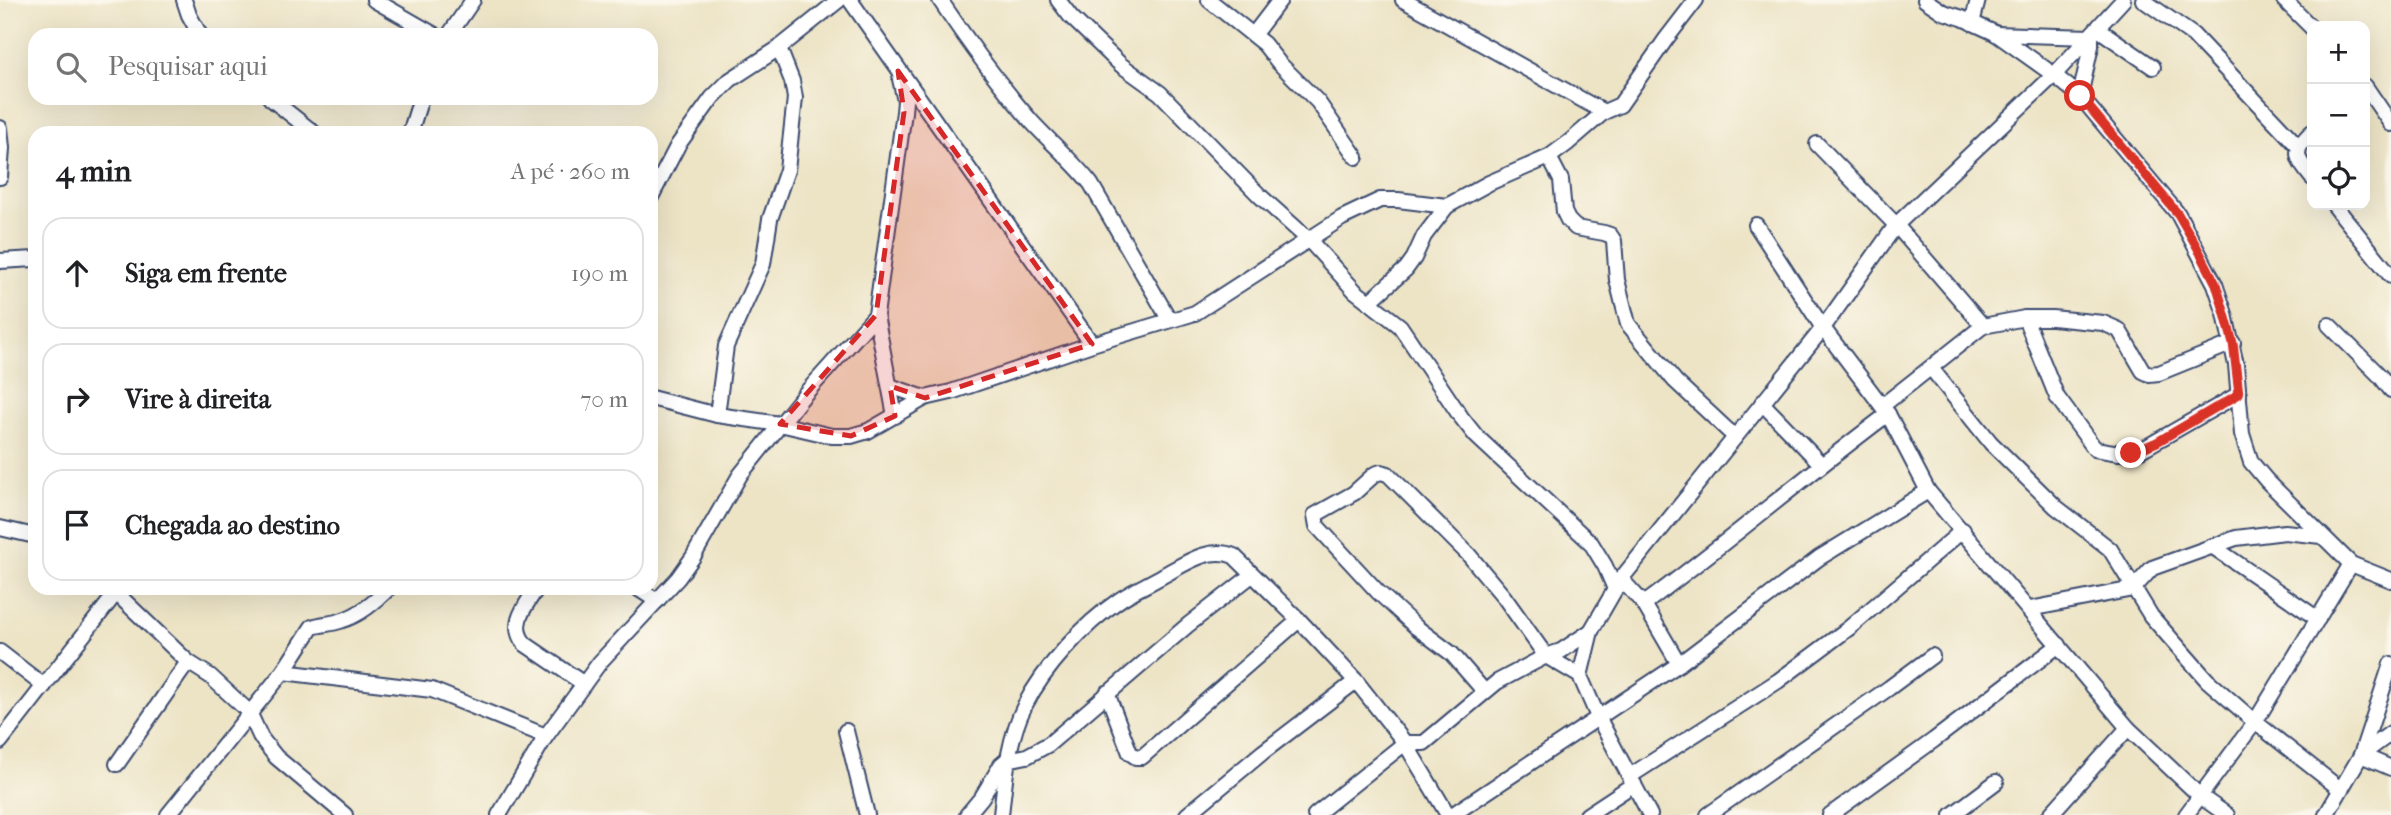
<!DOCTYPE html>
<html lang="pt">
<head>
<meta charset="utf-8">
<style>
	body { margin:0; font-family:"IM FELL French Canon",serif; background:#f2f2f2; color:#202124 }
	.controls { position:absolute; right:21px; top:21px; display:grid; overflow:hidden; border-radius:14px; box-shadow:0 7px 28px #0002 }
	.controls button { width:63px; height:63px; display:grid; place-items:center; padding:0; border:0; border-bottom:2px solid #e0e0e0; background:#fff; color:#202124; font:35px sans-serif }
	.stop { position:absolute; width:21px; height:21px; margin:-16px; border:5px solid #d93025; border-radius:50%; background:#fff }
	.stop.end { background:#d93025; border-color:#fff; box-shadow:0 2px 7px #0008 }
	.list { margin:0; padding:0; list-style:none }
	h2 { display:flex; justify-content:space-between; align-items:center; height:91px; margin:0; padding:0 28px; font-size:30px }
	h2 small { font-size:23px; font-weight:400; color:#757577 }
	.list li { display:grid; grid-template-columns:46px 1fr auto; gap:21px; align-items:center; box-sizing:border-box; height:112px; margin:0 14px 14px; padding:0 14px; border:2px solid #e0e0e0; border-radius:21px }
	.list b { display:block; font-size:26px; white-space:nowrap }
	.list em { font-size:23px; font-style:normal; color:#757577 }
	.icon { flex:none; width:38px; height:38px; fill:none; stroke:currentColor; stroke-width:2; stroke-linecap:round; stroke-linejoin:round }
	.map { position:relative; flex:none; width:2391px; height:815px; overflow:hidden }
	.search { position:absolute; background:#fff; box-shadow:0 7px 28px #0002; left:28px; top:28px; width:630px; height:77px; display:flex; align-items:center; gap:18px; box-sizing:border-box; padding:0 24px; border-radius:21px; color:#757577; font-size:26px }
	.panel { position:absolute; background:#fff; box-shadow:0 7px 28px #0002; left:28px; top:126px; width:630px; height:469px; border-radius:21px }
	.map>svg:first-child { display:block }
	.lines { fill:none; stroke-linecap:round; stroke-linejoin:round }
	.minor-casing { stroke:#3a4a6e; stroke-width:18 }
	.minor { stroke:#fff; stroke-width:14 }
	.route { stroke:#d93025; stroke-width:9 }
	.marked { fill:#d62828; fill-opacity:0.2; stroke:#d62828; stroke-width:5; stroke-dasharray:14 9; stroke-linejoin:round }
</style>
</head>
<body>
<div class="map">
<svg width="2391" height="815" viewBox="0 0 2391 815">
	<rect width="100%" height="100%" fill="#fbf7ec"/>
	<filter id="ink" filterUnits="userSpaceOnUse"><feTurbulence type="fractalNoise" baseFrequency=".0143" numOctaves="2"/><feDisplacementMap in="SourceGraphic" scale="14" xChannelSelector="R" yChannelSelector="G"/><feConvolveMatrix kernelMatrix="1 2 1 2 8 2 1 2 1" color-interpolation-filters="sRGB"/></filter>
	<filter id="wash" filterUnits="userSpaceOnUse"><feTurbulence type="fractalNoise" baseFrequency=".00686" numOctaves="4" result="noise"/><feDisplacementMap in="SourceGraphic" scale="28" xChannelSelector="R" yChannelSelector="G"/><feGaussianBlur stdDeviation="1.57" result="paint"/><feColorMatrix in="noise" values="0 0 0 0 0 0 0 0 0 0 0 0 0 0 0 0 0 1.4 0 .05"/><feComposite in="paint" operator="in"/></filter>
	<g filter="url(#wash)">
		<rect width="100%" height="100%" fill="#ede4c6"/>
	</g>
	<g filter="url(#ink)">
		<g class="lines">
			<defs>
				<g id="minor">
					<path d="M184,0L189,15L200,35"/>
					<path d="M374,0L435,35"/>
					<path d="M850,0L1092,344"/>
					<path d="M940,0C968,42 998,83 1031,121C1051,143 1073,161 1091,184L1169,319"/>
					<path d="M1058,0L1071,17L1121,65L1160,93L1260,196L1309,240L1355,291L1400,326L1461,417L1476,436L1591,543L1605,566L1615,589"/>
					<path d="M1209,0L1264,44L1279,63L1318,102L1356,157"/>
					<path d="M1403,0L1604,112"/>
					<path d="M1925,0L1943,12L1962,18L1995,33L2054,75L2080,96L2178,214L2215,284L2225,314L2236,365L2242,434L2251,462L2267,481L2351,564L2391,580"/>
					<path d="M2143,0L2193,35L2298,146"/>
					<path d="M2284,0L2312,28"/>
					<path d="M1972,23L1978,0"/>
					<path d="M2098,29L2153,67"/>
					<path d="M1254,34L1280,0"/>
					<path d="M1996,34L2091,37V46L2080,96"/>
					<path d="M449,35L473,0"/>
					<path d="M2365,86L2391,124"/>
					<path d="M270,98L314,133"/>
					<path d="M0,128L2,148L0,177"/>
					<path d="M2312,132C2291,151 2296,158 2312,178"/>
					<path d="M410,133L421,98"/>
					<path d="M1817,144L1896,225L1983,326"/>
					<path d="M1549,157L1561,180L1564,212L1568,220L1576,228L1604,233L1610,235L1614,241L1617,280L1628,324L1675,381L1735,437"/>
					<path d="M651,197L678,145L712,98L730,80L779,48L839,0"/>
					<path d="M2334,205L2391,276"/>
					<path d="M1756,225L1823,328L1888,414L1928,491L2128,728L2200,796L2227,815"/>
					<path d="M0,261L35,259"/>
					<path d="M1369,302L1406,269L1414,258L1424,236L1447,206L1489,183L1549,157L1568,143L1604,112L1620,105L1666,39L1696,0"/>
					<path d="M2025,318L2057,397L2095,449L2119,453L2141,450L2239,394"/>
					<path d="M2329,325L2381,377L2391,390"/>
					<path d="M1931,368L1991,443L2056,507L2110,549L2151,616L2207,680L2255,722L2340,789"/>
					<path d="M890,386L925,398"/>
					<path d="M651,398L717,415L780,424L832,436H851L868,431L925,398L951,392L1092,344L1195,313L1342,218L1380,200H1398L1447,206"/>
					<path d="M1762,403L1821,464"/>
					<path d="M1882,406L1983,326L2025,318H2052L2103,323L2119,330L2143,371L2149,374L2159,373L2233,343"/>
					<path d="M717,415L726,346L763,264L770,219L787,170L795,98L792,81L779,48"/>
					<path d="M895,416L876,315L904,112L905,101L900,79"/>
					<path d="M0,528L35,536"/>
					<path d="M2212,546L2318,619"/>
					<path d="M1621,579L1644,604L1679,664"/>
					<path d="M111,588L188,662L210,676L249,712L261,738L276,757L345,815"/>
					<path d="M537,588C526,605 508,625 525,644L584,684"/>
					<path d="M637,588L657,601"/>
					<path d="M1644,604C1727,543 1805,476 1888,414"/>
					<path d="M2030,609L2133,589L2152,568L2236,538L2285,532L2321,536"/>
					<path d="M1591,631L1580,676L1598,717L1650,815"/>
					<path d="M0,652L44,686"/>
					<path d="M2391,664L2361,755L2391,768"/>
					<path d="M283,672L432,690L546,736"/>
					<path d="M1484,691L1452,654L1416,627L1378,592L1317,526L1315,515L1354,493L1375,474L1381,472L1388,474L1468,554L1504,597L1546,656L1580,676"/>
					<path d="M1107,693L1130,753L1136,757H1142L1299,620"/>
					<path d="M846,731L867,815"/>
					<path d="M0,742L120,588"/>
					<path d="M117,764L188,662"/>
					<path d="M1630,776L1778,681L1849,628L1963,530"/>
					<path d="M168,815L283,672L312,627C321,624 331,624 340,621C360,615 375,602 389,588"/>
					<path d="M499,815L546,736L600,662L678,578L693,557L740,475L804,395L876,315"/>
					<path d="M967,815L982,797L1001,765L1007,760L1027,756L1049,744L1188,625L1252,575"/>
					<path d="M1001,815C1005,778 1008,739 1025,705C1044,668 1083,625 1118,601C1132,591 1149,584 1164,575C1186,563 1209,546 1234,556L1299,620L1356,681L1405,743L1448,815"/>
					<path d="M1187,815L1263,752L1356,681"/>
					<path d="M1315,815L1405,743H1424L1497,682L1546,656L1561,651L1591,631L1621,579L1823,328L1896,225L2054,75L2123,0"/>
					<path d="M1452,815L1679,664L1819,558L1928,491"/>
					<path d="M1587,815L1634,784"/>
					<path d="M1708,815L1889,688L1932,656"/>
					<path d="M1830,815L1934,740L2059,645"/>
					<path d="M1952,815L1996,782"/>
					<path d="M2050,815L2128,728"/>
					<path d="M2186,815L2255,722L2351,564"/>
					<path d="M2326,815L2361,755L2391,733"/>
				</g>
			</defs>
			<use href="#minor" class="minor-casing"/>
			<use href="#minor" class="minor"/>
		</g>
	</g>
	<g class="lines" filter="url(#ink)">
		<path class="route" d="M2080,96L2178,214L2197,247L2216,284L2225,314L2233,343L2239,394L2157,442L2131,453"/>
	</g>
	<path class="marked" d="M898,71L1092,344L925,398L890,386L895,416L851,436L780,424L876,315L904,112Z"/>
</svg>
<div class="controls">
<button>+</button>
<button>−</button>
<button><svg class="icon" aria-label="locate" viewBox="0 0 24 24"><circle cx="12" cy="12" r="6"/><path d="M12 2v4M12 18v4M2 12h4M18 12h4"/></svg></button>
</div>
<div class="stop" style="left:2080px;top:96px"></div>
<div class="stop end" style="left:2131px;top:453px"></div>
<div class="search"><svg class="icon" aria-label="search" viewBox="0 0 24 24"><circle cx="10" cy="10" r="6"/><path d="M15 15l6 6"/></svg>Pesquisar aqui</div>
<section class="panel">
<h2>4 min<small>A pé · 260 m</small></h2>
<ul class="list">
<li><svg class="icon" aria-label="ahead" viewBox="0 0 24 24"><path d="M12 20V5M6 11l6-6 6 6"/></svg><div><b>Siga em frente</b></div><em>190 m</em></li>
<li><svg class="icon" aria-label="right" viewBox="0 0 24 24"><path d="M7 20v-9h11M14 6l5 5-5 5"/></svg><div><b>Vire à direita</b></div><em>70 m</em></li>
<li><svg class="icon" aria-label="arrive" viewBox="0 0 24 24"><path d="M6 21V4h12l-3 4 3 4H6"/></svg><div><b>Chegada ao destino</b></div></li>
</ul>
</section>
</div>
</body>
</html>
